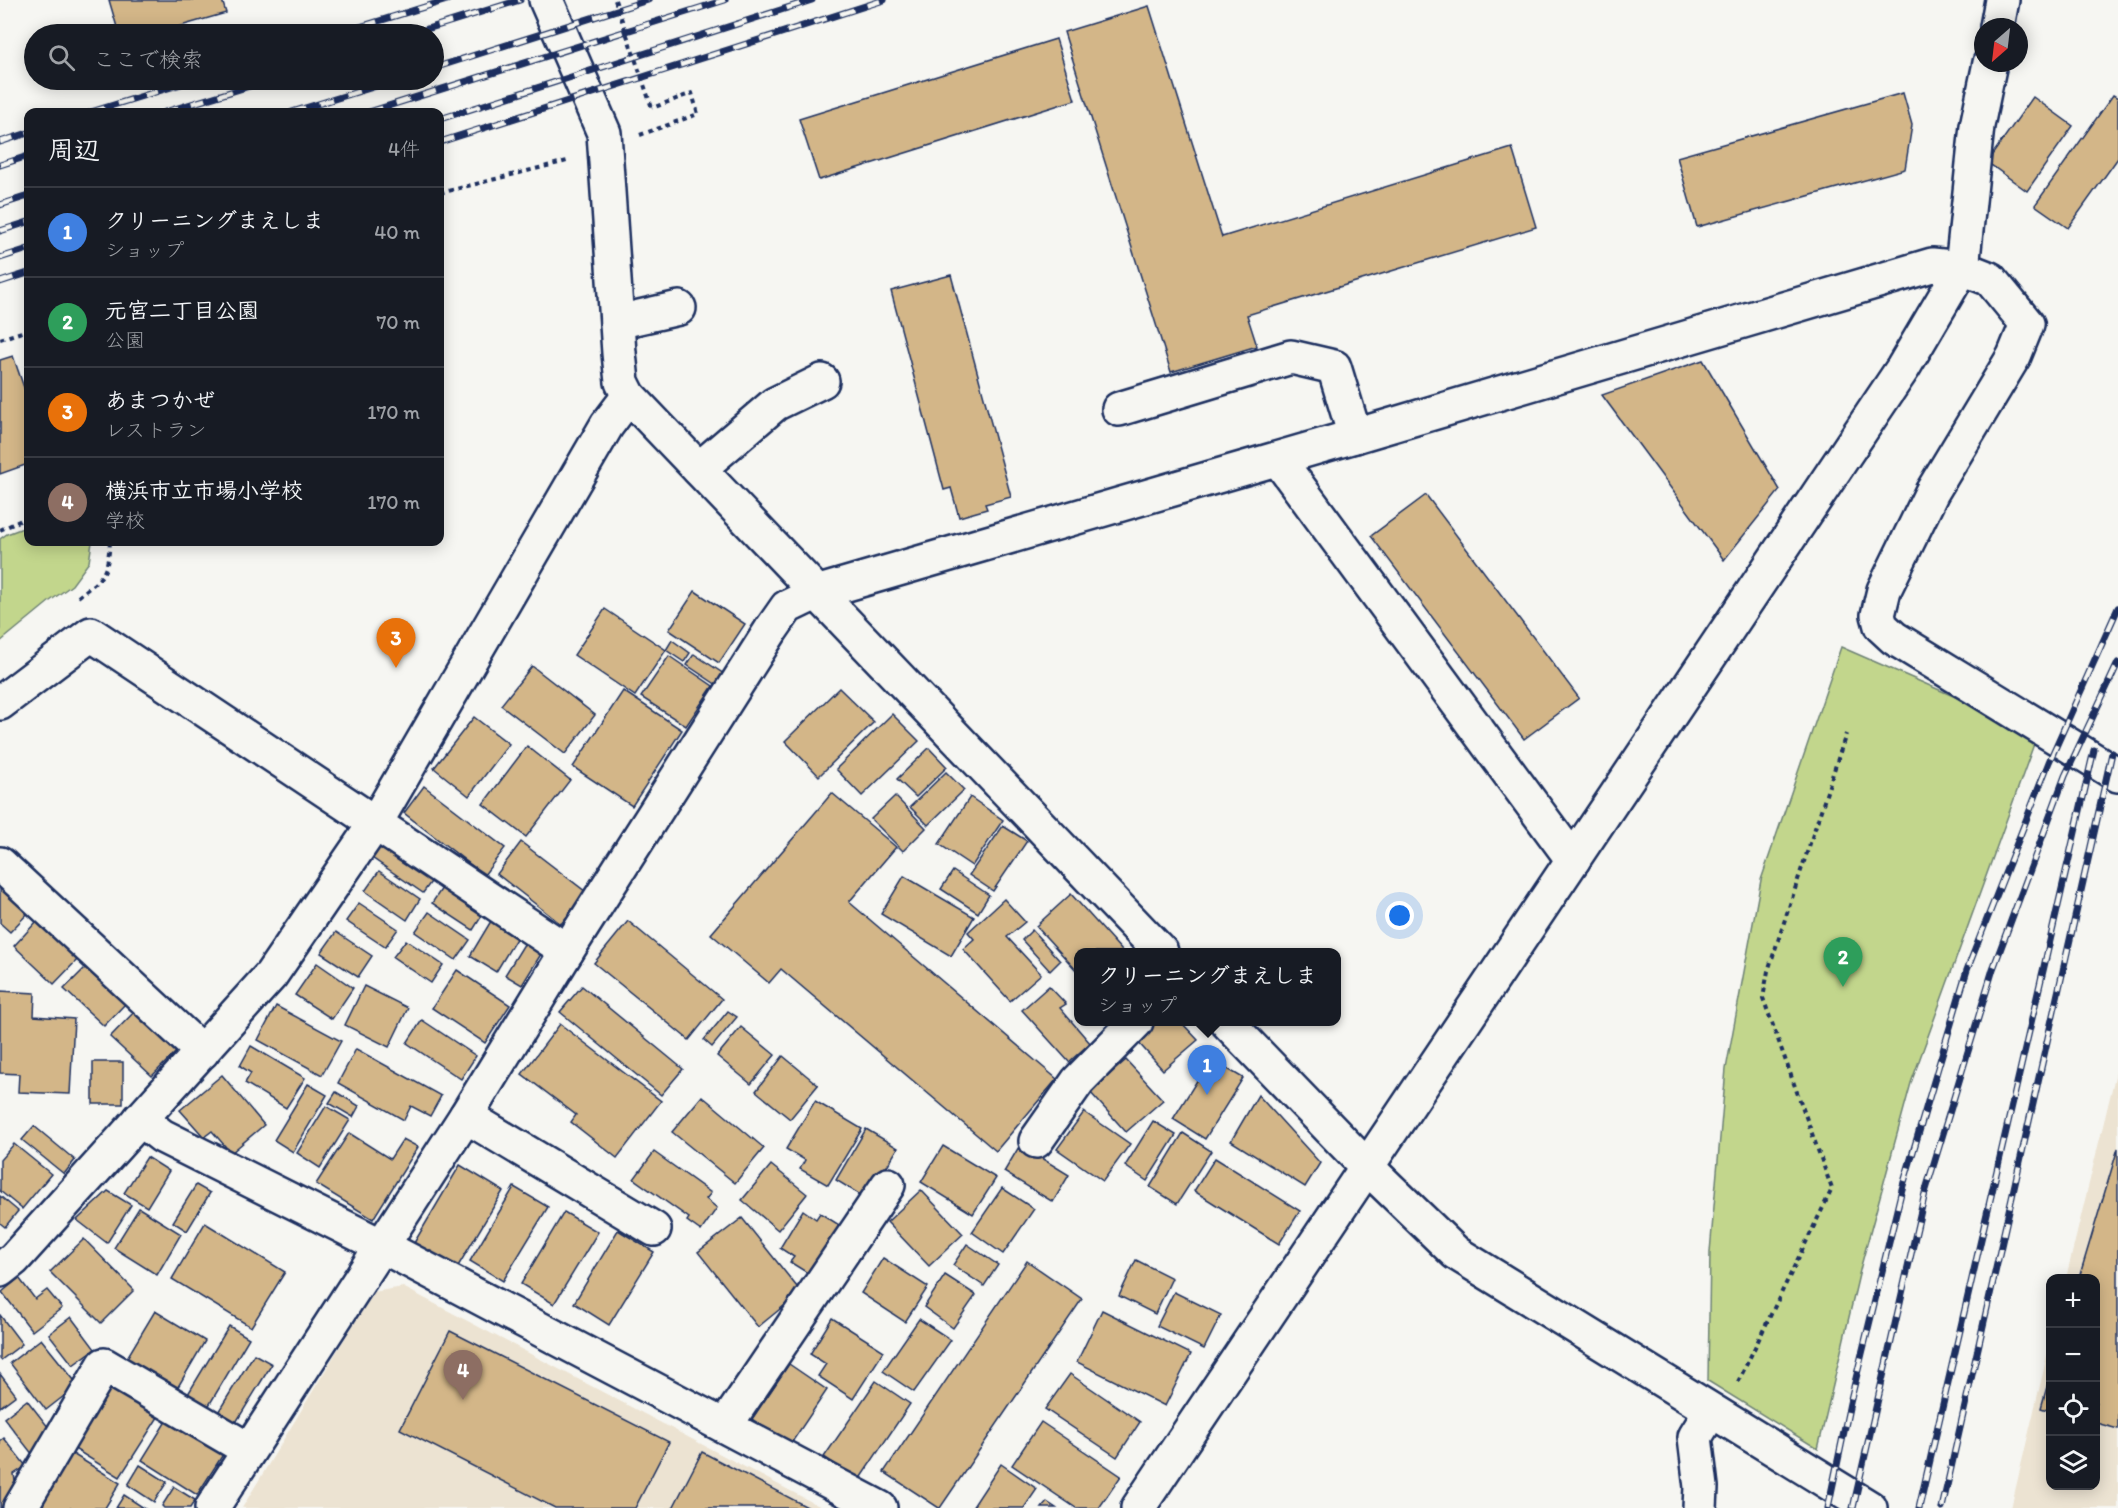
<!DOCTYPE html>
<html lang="ja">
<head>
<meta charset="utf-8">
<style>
	body { margin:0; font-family:Itim,"Klee One",sans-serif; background:#20242c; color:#f1f3f6 }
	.controls { position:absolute; right:18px; bottom:18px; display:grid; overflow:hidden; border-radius:12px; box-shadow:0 3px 15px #0003 }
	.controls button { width:54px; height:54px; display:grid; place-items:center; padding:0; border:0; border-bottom:2px solid #363941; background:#171b24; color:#f1f3f6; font:30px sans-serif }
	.compass { position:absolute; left:1974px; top:18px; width:54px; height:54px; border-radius:50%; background:#171b24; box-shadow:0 3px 15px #0003; rotate:208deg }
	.you { position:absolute; left:1400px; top:916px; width:21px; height:21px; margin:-15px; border:4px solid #fff; border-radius:50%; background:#1a73e8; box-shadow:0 0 0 9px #1a73e833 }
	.badge { display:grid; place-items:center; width:39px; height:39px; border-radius:50%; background:#b45309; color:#fff; font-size:20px; font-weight:700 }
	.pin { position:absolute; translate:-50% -50px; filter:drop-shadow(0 2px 3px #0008) }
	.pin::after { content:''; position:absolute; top:32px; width:21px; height:18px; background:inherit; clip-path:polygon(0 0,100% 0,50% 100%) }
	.popup { position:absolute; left:1074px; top:948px; width:267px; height:78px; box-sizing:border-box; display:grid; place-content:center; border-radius:12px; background:#171b24; filter:drop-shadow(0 2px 4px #0005); font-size:20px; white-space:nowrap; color:#9ea1a6 }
	.popup b { font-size:22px; color:#f1f3f6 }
	.popup::after { content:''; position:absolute; left:50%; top:100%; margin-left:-12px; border:12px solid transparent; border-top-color:#171b24 }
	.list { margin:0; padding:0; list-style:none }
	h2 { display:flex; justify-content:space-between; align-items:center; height:78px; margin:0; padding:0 24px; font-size:26px }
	h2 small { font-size:20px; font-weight:400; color:#9ea1a6 }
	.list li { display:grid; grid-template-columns:39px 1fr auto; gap:18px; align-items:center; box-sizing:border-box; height:90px; padding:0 24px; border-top:2px solid #363941 }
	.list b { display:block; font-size:22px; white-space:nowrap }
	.list p { margin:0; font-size:20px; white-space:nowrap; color:#9ea1a6 }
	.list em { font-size:20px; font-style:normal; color:#9ea1a6 }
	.icon { flex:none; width:33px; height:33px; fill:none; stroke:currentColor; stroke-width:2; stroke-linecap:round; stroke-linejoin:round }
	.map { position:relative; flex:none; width:2118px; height:1508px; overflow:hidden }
	.search { position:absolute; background:#171b24; box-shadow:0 3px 15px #0003; left:24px; top:24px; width:420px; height:66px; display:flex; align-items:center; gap:15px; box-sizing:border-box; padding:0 21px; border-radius:33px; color:#9ea1a6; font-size:22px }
	.panel { position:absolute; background:#171b24; box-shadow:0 3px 15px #0003; left:24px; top:108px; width:420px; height:438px; border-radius:12px }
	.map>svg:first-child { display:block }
	.built { fill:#ece3d2 }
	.green { fill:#c2d68c; stroke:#6e8275; stroke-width:1.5 }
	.building { fill:#d3b688; stroke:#1b2f5e; stroke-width:1.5 }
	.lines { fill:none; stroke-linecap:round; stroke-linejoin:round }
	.minor-casing { stroke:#1b2f5e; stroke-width:38 }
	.path { stroke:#1b2f5e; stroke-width:4; stroke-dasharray:4.5 4.5; stroke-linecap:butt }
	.minor { stroke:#f6f6f2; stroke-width:33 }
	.rail-casing { stroke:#1b2f5e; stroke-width:7 }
	.rail { stroke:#f6f6f2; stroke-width:4.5; stroke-dasharray:14; stroke-linecap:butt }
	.path-bridge { stroke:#1b2f5e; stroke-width:4; stroke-dasharray:4.5 4.5; stroke-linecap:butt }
</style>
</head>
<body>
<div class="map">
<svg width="2118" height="1508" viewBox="0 0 2118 1508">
	<rect width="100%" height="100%" fill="#f6f6f2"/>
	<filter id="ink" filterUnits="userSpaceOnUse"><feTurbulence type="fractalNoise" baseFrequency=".0167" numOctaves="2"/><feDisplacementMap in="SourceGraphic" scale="12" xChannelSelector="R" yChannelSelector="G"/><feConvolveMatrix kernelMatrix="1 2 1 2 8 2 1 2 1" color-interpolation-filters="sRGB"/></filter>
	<g filter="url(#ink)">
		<g class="built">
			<path d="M2118,1064V1508H2011L2050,1343V1486H2096V1278H2066Z"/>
			<path d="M403,1287L823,1508H242L373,1292Z"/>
		</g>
		<g class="green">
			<path d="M28,526V542H92L89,562L72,585L50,601L0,642V539L7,534Z"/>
			<path d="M1841,647L2038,733L1911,1083L1861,1266L1818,1449L1708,1381L1710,1252L1726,1069L1761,880Z"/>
		</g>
		<g class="building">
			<path d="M109,0H222L226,13L153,34H119Z"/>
			<path d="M1149,6L1222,237L1512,148L1536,227L1247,315L1257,346L1171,372L1064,32Z"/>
			<path d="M1056,39L1075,100L819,180L799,119Z"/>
			<path d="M1903,93L1912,125L1905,169L1697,227L1677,157Z"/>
			<path d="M2113,95L2118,98V158L2068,228L2035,205Z"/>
			<path d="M2033,97L2073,126L2027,191L1987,162Z"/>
			<path d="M951,275L1011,497L985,504L987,509L959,517L951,488L944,490L891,291Z"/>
			<path d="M13,356L28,399V464L0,474V360Z"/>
			<path d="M1703,360L1780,490L1724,560L1602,395Z"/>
			<path d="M1426,495L1579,698L1524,739L1371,536Z"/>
			<path d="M695,591L745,624L719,663L669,630Z"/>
			<path d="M605,609L666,650L635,696L574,655Z"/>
			<path d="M672,640L690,653L684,662L666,650Z"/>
			<path d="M694,654L724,674L717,685L687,665Z"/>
			<path d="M669,656L713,686L686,726L641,697Z"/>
			<path d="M532,666L595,715L565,754L501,705Z"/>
			<path d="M839,688L874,722L819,776L785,741Z"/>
			<path d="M623,691L682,730L632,806L573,767Z"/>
			<path d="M892,714L919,741L862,796L836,769Z"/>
			<path d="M474,717L509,744L469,796L434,768Z"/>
			<path d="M527,746L570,780L526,837L483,804Z"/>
			<path d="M929,748L947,767L916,797L897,779Z"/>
			<path d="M946,772L964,790L928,825L910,807Z"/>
			<path d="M424,786L505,848L484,875L404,813Z"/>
			<path d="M832,793L896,847L849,902L1057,1079L996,1151L781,969L769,983L711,934Z"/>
			<path d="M895,796L926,828L903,851L871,819Z"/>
			<path d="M970,797L1003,820L972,866L939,844Z"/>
			<path d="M1003,826L1027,841L993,891L969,875Z"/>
			<path d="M385,840L436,875L423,893L372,858Z"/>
			<path d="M521,842L586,892L561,924L497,874Z"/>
			<path d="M379,871L420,899L407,920L365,891Z"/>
			<path d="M953,871L989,895L978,913L941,889Z"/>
			<path d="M904,876L974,917L951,956L881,914Z"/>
			<path d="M448,879L488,906L473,930L432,903Z"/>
			<path d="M0,882L30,911L10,932L0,923Z"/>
			<path d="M1071,894L1123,952H1078V972L1036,926Z"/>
			<path d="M1004,899L1025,922L1007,937L1041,974L1010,1001L963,949L974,939L968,932Z"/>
			<path d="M359,903L398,929L385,947L346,921Z"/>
			<path d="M429,912L470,940L456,960L415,932Z"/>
			<path d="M494,916L520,932L496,972L470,956Z"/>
			<path d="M37,921L78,959L54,984L14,946Z"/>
			<path d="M628,921L722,999L689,1040L594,963Z"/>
			<path d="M1032,930L1060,961L1050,971L1022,940Z"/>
			<path d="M336,932L372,956L358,977L321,953Z"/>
			<path d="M529,936L546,946L522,985L505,975Z"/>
			<path d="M406,940L443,965L431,983L393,957Z"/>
			<path d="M317,963L353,988L332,1019L295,995Z"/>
			<path d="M85,968L125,1004L104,1026L64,989Z"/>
			<path d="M457,970L510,1005L485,1043L432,1008Z"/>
			<path d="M364,986L408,1008L389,1047L345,1025Z"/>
			<path d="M582,986L683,1069L661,1095L560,1012Z"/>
			<path d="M1049,986L1066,1004L1060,1008L1090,1043L1069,1062L1022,1010Z"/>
			<path d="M0,991L35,993L34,1016L74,1019L70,1094L18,1092L19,1074L0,1073Z"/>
			<path d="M276,1006L341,1041L322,1075L258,1040Z"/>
			<path d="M137,1009L179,1049L152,1076L110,1037Z"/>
			<path d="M728,1011L737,1017L712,1047L704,1040Z"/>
			<path d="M422,1020L476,1056L461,1079L407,1043Z"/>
			<path d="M1157,1022H1181L1198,1040L1163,1070L1136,1040Z"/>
			<path d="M560,1024L661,1101L617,1158L571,1122L576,1115L522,1074Z"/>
			<path d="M741,1027L775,1055L751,1084L717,1056Z"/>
			<path d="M251,1046L305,1078L286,1108L245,1083L251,1073L240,1066Z"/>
			<path d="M356,1049L441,1096L430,1116L411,1106L404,1120L338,1083Z"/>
			<path d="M783,1056L818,1085L790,1119L756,1091Z"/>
			<path d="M1126,1060L1163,1100L1126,1132L1090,1092Z"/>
			<rect x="93" y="1062" width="30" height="42"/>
			<path d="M1226,1068L1243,1078L1205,1139L1173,1119L1203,1071L1218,1081Z"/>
			<path d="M222,1075L264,1125L231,1153L212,1131L204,1137L180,1110Z"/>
			<path d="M308,1084L327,1095L293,1152L274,1140Z"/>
			<path d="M336,1092L359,1106L353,1117L329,1103Z"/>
			<path d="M1258,1095L1320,1163L1305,1187L1231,1141Z"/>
			<path d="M702,1096L764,1148L735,1183L672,1132Z"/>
			<path d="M815,1101L862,1129L828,1185L800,1169L805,1160L786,1149Z"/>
			<path d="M326,1106L350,1120L320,1168L297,1153Z"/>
			<path d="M1084,1112L1130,1144L1103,1181L1057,1149Z"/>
			<path d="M1153,1121L1176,1135L1147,1181L1125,1166Z"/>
			<path d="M34,1126L75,1160L64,1174L22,1140Z"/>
			<path d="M866,1129L898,1148L867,1199L836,1180Z"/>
			<path d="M349,1133L390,1159L403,1139L418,1147L373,1219L316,1184Z"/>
			<path d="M1183,1133L1211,1151L1177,1204L1150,1187Z"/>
			<path d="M14,1144L51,1174L22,1209L0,1191V1160Z"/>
			<path d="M1020,1145L1069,1175L1053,1202L1004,1172Z"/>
			<path d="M943,1146L996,1178L973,1214L921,1182Z"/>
			<path d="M2118,1148V1429L2096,1423V1278H2079Z"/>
			<path d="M654,1152L711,1193L706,1199L717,1208L701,1231L687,1221L689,1218L634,1179Z"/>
			<path d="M147,1157L169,1171L147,1207L124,1193Z"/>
			<path d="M1215,1158L1300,1211L1279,1244L1194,1191Z"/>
			<path d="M460,1165L503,1191L457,1268L414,1243Z"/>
			<path d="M771,1165L807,1194L778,1230L742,1200Z"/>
			<path d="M196,1185L210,1193L187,1231L173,1222Z"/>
			<path d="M514,1187L548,1207L503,1281L470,1261Z"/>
			<path d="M1002,1188L1034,1209L1003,1254L972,1232Z"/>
			<path d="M921,1190L963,1234L929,1266L887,1222Z"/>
			<path d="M108,1191L131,1205L107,1243L77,1220Z"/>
			<path d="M0,1196L18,1211L5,1227L0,1223Z"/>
			<path d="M139,1208L181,1234L157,1275L114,1248Z"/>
			<path d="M803,1210L816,1219L820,1213L844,1228L814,1277L790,1262L794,1257L780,1248Z"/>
			<path d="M564,1212L598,1232L554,1304L521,1284Z"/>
			<path d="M742,1218L801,1292L758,1327L698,1252Z"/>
			<path d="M205,1223L285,1272L251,1327L172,1279Z"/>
			<path d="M618,1230L654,1252L609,1325L574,1303Z"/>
			<path d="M84,1239L134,1290L101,1323L50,1272Z"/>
			<path d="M967,1244L998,1265L984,1286L953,1265Z"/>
			<path d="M883,1258L928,1287L905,1322L861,1293Z"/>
			<path d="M1136,1260L1172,1278L1155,1314L1119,1296Z"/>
			<path d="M1027,1261L1082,1299L940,1508H939L884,1472Z"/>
			<path d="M945,1275L976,1295L953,1328L924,1307Z"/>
			<path d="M19,1278L35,1299L47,1290L62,1308L32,1331L2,1292Z"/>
			<path d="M1174,1292L1221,1315L1204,1349L1157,1326Z"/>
			<path d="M1102,1310L1191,1354L1165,1406L1077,1362Z"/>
			<path d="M155,1311L205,1341L175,1392L125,1361Z"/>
			<path d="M0,1315L22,1344L1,1360L0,1359Z"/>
			<path d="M71,1317L95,1349L73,1365L49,1334Z"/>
			<path d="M832,1318L884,1351L853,1399L818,1376L826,1364L810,1354Z"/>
			<path d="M919,1319L951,1340L914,1392L883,1371Z"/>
			<path d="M229,1326L249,1338L208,1407L188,1394Z"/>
			<path d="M450,1331L669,1442L635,1508H555L400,1429Z"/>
			<path d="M41,1339L78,1385L46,1410L10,1363Z"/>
			<path d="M254,1354L272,1364L235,1424L217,1414Z"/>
			<path d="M789,1364L827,1390L790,1445L752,1419Z"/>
			<path d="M0,1374L16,1395L0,1407Z"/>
			<path d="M1070,1374L1140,1422L1117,1457L1045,1409Z"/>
			<path d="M2050,1376V1411L2041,1408Z"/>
			<path d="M876,1381L910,1404L859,1480L824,1457Z"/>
			<path d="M113,1384L160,1414L120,1477L73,1448Z"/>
			<path d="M27,1400L56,1437L33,1455L4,1418Z"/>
			<path d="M168,1418L224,1453L197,1495L142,1460Z"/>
			<path d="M1041,1422L1121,1476L1099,1508H1076L1012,1465Z"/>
			<path d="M4,1438L26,1466L14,1474L16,1487L9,1508H0V1441Z"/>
			<path d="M702,1452L809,1508H673Z"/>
			<path d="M71,1453L120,1483L105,1508H47L39,1503Z"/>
			<path d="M1001,1464L1037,1489L1024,1508H972Z"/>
			<path d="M140,1465L167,1482L154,1502L128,1485Z"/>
			<path d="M174,1487L195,1500L190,1508H164L162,1506Z"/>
			<path d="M124,1495L144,1508H116Z"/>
			<path d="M1047,1502L1056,1508H1042Z"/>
		</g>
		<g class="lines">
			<defs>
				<g id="minor">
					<path d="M546,0L604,133L619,353L622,382L629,396L1161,952"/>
					<path d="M1997,27L2002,0"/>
					<path d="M617,322L679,308"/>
					<path d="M1119,409L1291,357L1334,367L1355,436"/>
					<path d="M1278,459L1573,860"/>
					<path d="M699,469L775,404L822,381"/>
					<path d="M0,703L91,634L567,951"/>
					<path d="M0,864L202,1052"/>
					<path d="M1227,1022L1366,1166L1456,1253L1870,1508"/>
					<path d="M466,1116L654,1229"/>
					<path d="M140,1119L162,1136L382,1246L880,1508"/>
					<path d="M1036,1141L1078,1081L1136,1022"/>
					<path d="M0,1270L14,1259L271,975L376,822L607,425L629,396"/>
					<path d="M725,1426L888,1185"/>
					<path d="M20,1508L104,1365L249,1450"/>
					<path d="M212,1508L466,1116L567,951L771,630L787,607L816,593L1355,436L1932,265L1962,268L1990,279L2027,324L2014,356L1932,492L1884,590L1878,615L1881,626L1894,638L2118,775"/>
					<path d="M1138,1508L1903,368L1962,268L1977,126L1990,63"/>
					<path d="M1700,1508L1701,1487L1695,1437L1711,1411"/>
				</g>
			</defs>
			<use href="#minor" class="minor-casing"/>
			<g class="path">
				<path d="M640,135L698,114L692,93L652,108"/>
				<path d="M440,193L567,161"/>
				<path d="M0,339L28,330"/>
				<path d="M0,530L28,517"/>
				<path d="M78,597C104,576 107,576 110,542"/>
				<path d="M1738,1382L1832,1189L1763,998L1768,971L1846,734"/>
			</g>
			<use href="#minor" class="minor"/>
			<defs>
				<g id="rail">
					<path d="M337,34L447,0"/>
					<path d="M411,34L520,0"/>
					<path d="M434,68L648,0"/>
					<path d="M91,112L194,80"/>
					<path d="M165,112L269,80"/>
					<path d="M292,112L396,80"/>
					<path d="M369,112L725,0"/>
					<path d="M440,119L812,0"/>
					<path d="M0,142L28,133"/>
					<path d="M440,142L884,0"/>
					<path d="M0,165L28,156"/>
					<path d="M0,205L28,196"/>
					<path d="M0,231L28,222"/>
					<path d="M0,258L28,249"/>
					<path d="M0,282L28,273"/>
					<path d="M1828,1508L1850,1403L1902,1189L1967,970L2049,762L2118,608"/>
					<path d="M1853,1508L1925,1193L1993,969L2065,776L2118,663"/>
					<path d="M1919,1508L2094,750"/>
					<path d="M1942,1508L2112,753"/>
				</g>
			</defs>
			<use href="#rail" class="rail-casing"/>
			<use href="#rail" class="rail"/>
			<path class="path-bridge" d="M615,0L652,108"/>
		</g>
	</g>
</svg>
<div class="controls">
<button>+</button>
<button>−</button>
<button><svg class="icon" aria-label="locate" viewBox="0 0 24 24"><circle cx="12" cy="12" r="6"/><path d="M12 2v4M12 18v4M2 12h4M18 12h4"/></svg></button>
<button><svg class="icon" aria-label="layers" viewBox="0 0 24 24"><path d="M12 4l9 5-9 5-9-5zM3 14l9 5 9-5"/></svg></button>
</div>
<svg class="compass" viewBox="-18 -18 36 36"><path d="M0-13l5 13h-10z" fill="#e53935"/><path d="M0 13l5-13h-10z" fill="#9ea1a6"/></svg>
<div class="you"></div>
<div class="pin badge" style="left:1207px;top:1095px;background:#3f7fe0">1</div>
<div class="popup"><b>クリーニングまえしま</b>ショップ</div>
<div class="pin badge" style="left:1843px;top:987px;background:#2e9e5b">2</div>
<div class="pin badge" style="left:396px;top:668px;background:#e8710a">3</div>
<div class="pin badge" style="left:463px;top:1400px;background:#8d6e63">4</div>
<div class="search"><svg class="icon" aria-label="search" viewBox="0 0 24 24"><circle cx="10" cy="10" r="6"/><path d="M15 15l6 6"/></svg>ここで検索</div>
<section class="panel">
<h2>周辺<small>4件</small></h2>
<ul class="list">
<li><span class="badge" style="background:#3f7fe0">1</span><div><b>クリーニングまえしま</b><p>ショップ</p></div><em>40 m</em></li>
<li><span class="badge" style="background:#2e9e5b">2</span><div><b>元宮二丁目公園</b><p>公園</p></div><em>70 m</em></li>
<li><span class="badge" style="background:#e8710a">3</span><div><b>あまつかぜ</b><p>レストラン</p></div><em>170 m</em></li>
<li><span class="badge" style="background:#8d6e63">4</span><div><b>横浜市立市場小学校</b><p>学校</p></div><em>170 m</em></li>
</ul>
</section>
</div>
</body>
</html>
